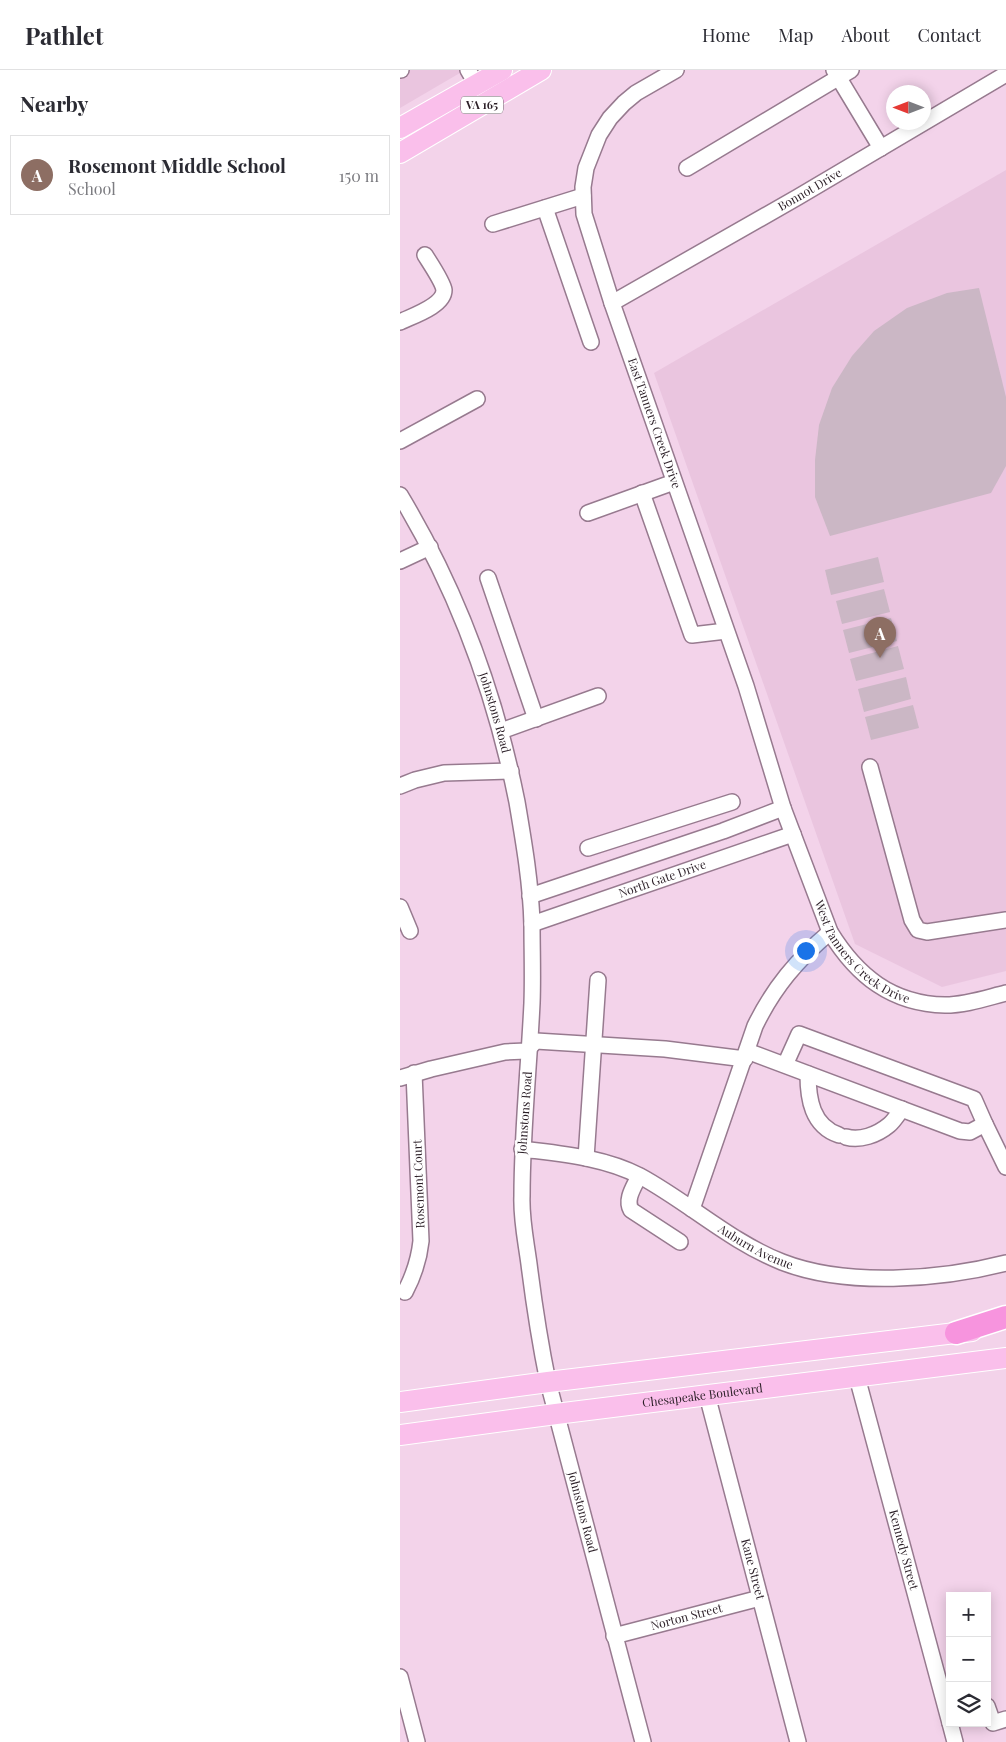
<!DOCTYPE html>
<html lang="en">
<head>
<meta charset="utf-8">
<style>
	body { margin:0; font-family:"Playfair Display",serif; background:#f2f2f3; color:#2b2b33 }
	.controls { position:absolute; right:15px; bottom:15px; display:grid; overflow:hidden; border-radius:0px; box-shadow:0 2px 12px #0003 }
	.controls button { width:45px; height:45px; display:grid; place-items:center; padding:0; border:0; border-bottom:1px solid #e1e1e2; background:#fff; color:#2b2b33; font:25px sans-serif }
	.compass { position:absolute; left:486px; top:15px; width:45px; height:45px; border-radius:50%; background:#fff; box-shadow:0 2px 12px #0003; rotate:270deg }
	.you { position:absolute; left:405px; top:880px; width:18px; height:18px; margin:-12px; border:4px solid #fff; border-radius:50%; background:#1a73e8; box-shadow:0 0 0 8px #1a73e833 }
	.badge { display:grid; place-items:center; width:32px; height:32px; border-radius:50%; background:#398079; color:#fff; font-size:16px; font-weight:700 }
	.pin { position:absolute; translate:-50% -41px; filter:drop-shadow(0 1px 2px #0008) }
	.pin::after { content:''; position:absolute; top:26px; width:18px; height:15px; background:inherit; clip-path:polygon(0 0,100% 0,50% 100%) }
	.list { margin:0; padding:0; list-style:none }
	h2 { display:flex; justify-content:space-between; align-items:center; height:65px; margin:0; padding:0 20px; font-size:21px }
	h2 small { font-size:16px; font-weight:400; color:#7c7c81 }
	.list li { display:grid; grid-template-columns:32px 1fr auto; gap:15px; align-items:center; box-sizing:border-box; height:80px; margin:0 10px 10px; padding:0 10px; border:1px solid #e1e1e2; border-radius:0px }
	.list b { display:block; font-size:19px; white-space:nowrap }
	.list p { margin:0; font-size:16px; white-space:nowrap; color:#7c7c81 }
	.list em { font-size:16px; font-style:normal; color:#7c7c81 }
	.icon { flex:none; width:28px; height:28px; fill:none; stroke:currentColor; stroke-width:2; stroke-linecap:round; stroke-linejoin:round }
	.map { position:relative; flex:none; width:606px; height:1672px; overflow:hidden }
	header { display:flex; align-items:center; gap:30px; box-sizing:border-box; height:70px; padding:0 25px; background:#fff; border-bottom:1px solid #e1e1e2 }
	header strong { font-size:24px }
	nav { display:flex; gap:28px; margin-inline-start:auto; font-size:18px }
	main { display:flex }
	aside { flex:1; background:#fff }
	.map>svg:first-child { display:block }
	.built { fill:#eac5df }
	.pitch { fill:#cbb7c5 }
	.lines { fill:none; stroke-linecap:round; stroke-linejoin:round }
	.minor-casing { stroke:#977a8f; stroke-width:18 }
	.major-casing { stroke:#fff; stroke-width:22 }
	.highway-casing { stroke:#fff; stroke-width:25 }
	.minor { stroke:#fff; stroke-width:15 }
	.major { stroke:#fabfeb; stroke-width:20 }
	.highway { stroke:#f794de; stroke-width:22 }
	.labels { text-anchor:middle; stroke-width:5; stroke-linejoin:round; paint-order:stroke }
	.shield { fill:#fff; stroke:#6b6268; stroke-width:1 }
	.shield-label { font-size:11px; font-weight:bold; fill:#2b1f27 }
	.street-label { font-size:12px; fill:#2b1f27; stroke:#fff }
</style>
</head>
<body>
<header>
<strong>Pathlet</strong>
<nav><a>Home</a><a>Map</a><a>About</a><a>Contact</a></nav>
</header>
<main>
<aside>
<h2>Nearby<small></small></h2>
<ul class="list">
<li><span class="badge" style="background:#8d6e63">A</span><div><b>Rosemont Middle School</b><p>School</p></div><em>150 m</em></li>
</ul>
</aside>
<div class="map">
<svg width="606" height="1672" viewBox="0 0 606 1672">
	<rect width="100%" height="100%" fill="#f3d3ea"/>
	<g class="built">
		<path d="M0,0H65L0,38Z"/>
		<path d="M606,100V901L542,917L455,874L254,303Z"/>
	</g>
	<g class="pitch">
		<path d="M579,218L606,327V396L591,423L430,466L415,427V390L419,355L432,318L452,286L474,261L507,238L547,223Z"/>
		<path d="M478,487L484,512L431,525L425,500Z"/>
		<path d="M484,519L490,542L442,554L436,531Z"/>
		<path d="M491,548L497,571L449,583L443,560Z"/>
		<path d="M498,576L504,599L456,611L450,589Z"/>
		<path d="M506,607L511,629L464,642L458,619Z"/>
		<path d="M513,635L519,658L471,670L465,647Z"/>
	</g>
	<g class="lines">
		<defs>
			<g id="minor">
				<path d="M0,0H1"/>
				<path d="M68,0L81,22"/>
				<path id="s1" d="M276,0L236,23L224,33L210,48L199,65L186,98L183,117L184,144L212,233L346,616L383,738L430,862C457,906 492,934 545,935C566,935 586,928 606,923"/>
				<path d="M434,0L481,78"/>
				<path d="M287,98L451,0"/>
				<path d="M145,138L191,272"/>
				<path d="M93,154L183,126"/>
				<path id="s2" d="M212,233L398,127L606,4"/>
				<path d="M0,252C12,246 44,236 44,220C43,212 30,193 25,185"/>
				<path d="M0,371L77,329"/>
				<path d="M242,423L292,565L326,561"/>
				<path id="s3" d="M0,425C58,521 95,622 117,732C124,773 131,814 132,855C132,881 133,907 132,933C129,997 122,1061 122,1126C121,1149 126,1171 129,1194C134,1234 140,1273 148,1312L243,1672"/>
				<path d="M188,443L274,412"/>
				<path d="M0,491L30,477"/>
				<path d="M88,508L136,649"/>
				<path d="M101,661L198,626"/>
				<path d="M470,697L512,850L518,860L527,862L606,850"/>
				<path d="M0,716L15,710L44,703L111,701"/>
				<path d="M188,778L332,732"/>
				<path d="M130,826L323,761L383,738"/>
				<path d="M0,837L10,861"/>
				<path id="s4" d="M132,854L393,764"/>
				<path d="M347,981L560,1061L570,1062L585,1054L574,1029L399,964L385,995"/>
				<path d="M408,1004C408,1029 412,1056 439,1065"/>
				<path d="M0,1008L31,999L105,982L126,981L136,971L265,979L345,989"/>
				<path d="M585,1054L606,1097"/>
				<path d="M446,1067C460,1071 477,1065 489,1055C494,1051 498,1044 502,1039"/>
				<path id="s5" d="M122,1079C162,1084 203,1087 240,1106C288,1132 331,1172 382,1192C446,1217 540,1210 606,1193"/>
				<path d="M186,1088L198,910"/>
				<path d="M239,1106C234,1117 225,1129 231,1140L280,1172"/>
				<path d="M292,1139L355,956C374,917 397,890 430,862"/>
				<path d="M5,1222C14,1205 19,1190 21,1171L14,1003"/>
				<path id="s6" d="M457,1307L550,1653"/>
				<path id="s7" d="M307,1325L398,1672"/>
				<path id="s8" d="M214,1566L360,1528"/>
				<path d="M0,1607L17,1672"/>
				<path d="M587,1636L593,1653L606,1649"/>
				<path d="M550,1653L555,1672"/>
			</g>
			<g id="major">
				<path d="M0,58L102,0"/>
				<path d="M0,83L141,0"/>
				<path d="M0,1332L148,1312L572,1261"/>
				<path id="s9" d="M0,1365L156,1344L606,1288"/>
			</g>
			<path id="highway" d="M556,1263L606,1247"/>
		</defs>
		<use href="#minor" class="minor-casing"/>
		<use href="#major" class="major-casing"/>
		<use href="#highway" class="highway-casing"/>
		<use href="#minor" class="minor"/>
		<use href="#major" class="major"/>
		<use href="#highway" class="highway"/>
	</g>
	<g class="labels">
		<rect class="shield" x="61" y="26.5" width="42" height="17" rx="4"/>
		<g class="shield-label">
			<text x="82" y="39">VA 165</text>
		</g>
		<g class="street-label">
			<text dy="4" stroke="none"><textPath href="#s2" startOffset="228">Bonnot Drive</textPath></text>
			<text dy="4" stroke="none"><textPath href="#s1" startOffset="405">East Tanners Creek Drive</textPath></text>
			<text dy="4" stroke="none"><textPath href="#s3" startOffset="238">Johnstons Road</textPath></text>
			<text dy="4" stroke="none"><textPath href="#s4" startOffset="138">North Gate Drive</textPath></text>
			<text dy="4" stroke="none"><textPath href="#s1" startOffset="980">West Tanners Creek Drive</textPath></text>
			<text transform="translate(125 1043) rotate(-86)" y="4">Johnstons Road</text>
			<text transform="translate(19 1114) rotate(-92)" y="4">Rosemont Court</text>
			<text dy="4" stroke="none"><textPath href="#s5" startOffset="258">Auburn Avenue</textPath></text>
			<text dy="4" stroke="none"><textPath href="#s9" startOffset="305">Chesapeake Boulevard</textPath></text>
			<text dy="4" stroke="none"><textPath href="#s3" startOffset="1048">Johnstons Road</textPath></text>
			<text dy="4" stroke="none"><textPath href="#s6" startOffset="179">Kennedy Street</textPath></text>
			<text dy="4" stroke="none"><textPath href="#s7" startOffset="180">Kane Street</textPath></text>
			<text dy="4" stroke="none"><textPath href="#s8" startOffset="75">Norton Street</textPath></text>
		</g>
	</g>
</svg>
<div class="controls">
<button>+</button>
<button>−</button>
<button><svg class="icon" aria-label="layers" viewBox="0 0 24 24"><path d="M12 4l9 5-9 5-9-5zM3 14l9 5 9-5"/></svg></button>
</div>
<svg class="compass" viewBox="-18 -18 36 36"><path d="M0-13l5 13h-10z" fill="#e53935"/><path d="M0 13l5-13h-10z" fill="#7c7c81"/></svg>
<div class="you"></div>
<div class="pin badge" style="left:480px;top:588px;background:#8d6e63">A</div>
</div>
</main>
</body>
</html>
